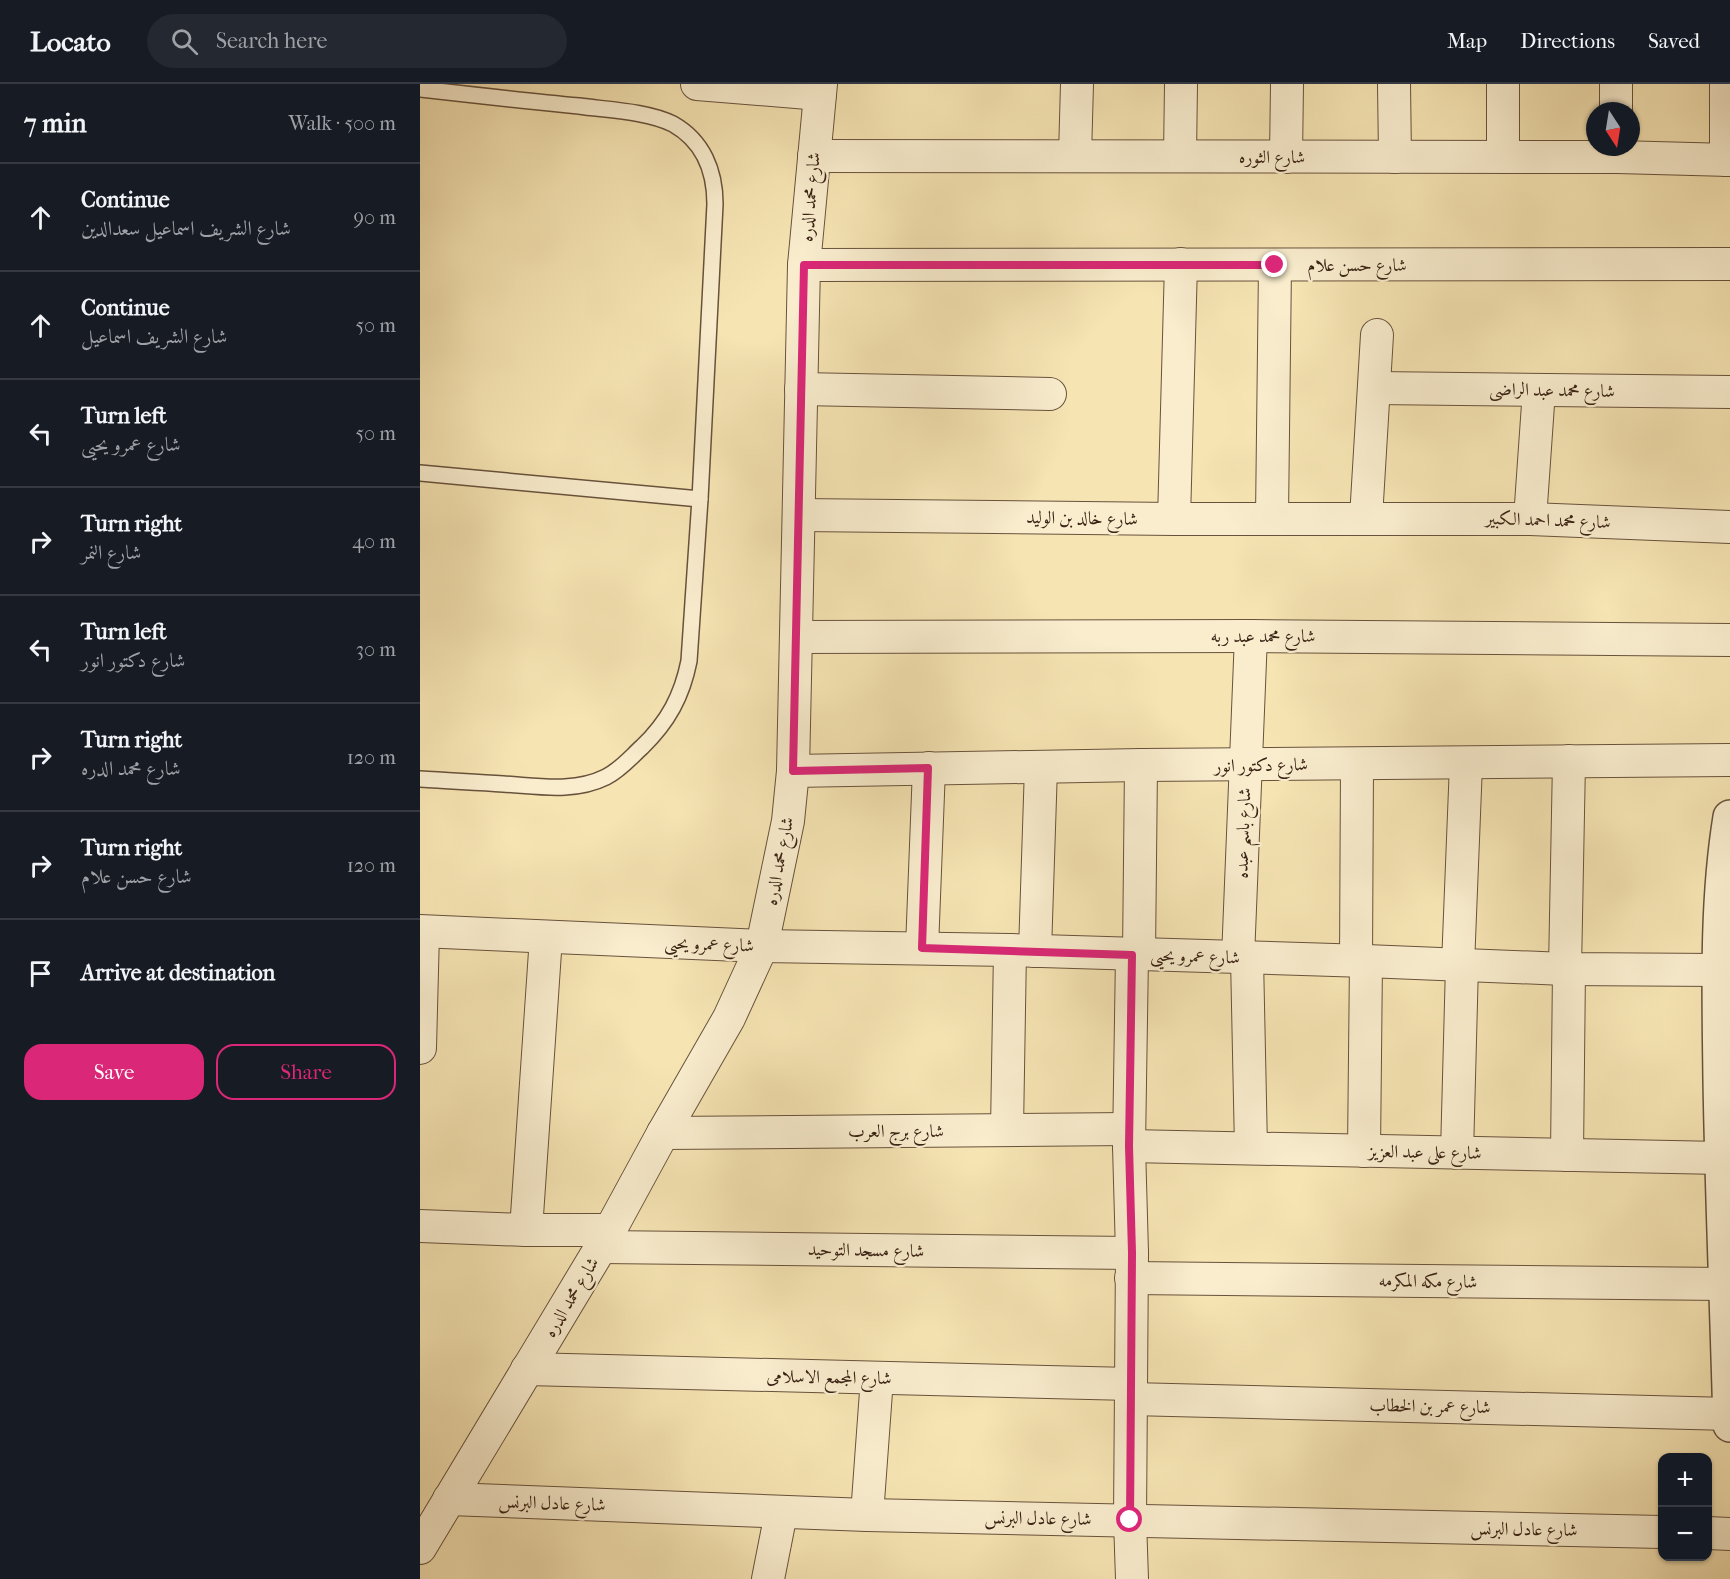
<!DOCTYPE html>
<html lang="en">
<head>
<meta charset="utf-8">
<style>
	body { margin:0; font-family:"IM FELL French Canon",Amiri,serif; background:#242831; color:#f1f3f6 }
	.controls { position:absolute; right:18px; bottom:18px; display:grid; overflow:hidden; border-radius:12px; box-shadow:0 2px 4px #0004 }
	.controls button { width:54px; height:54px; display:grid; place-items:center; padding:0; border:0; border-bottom:2px solid #363941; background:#171b24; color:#f1f3f6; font:30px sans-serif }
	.compass { position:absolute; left:1166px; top:18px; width:54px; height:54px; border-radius:50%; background:#171b24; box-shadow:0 2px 4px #0004; rotate:168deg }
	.stop { position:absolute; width:18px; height:18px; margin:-14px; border:4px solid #db2777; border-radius:50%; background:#fff }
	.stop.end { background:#db2777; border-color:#fff; box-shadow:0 2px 6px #0008 }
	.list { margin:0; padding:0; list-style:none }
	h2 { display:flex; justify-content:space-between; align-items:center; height:78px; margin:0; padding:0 24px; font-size:26px }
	h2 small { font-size:20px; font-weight:400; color:#9ea1a6 }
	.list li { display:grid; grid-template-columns:39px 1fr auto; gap:18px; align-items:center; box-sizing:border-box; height:108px; padding:0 24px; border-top:2px solid #363941 }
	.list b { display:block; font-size:22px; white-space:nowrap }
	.list p { margin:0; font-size:20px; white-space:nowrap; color:#9ea1a6 }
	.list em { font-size:20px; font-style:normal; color:#9ea1a6 }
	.actions { display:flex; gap:12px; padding:18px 24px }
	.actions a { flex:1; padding:14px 0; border:2px solid #db2777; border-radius:18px; text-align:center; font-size:21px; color:#db2777 }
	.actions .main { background:#db2777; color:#fff }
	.icon { flex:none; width:33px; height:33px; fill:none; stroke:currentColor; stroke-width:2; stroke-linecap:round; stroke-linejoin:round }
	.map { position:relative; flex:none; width:1310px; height:1495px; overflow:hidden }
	header { display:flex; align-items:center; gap:36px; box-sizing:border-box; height:84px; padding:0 30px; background:#171b24; border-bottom:2px solid #363941 }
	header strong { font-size:28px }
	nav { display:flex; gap:33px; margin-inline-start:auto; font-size:21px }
	.search { width:420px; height:54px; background:#242831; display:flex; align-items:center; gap:15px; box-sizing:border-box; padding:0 21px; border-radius:33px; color:#9ea1a6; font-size:22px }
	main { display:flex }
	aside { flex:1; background:#171b24 }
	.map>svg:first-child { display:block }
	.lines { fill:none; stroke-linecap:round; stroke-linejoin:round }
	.service-casing { stroke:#68523c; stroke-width:18 }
	.minor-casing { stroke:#68523c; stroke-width:34 }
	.tertiary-casing { stroke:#68523c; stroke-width:36 }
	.service { stroke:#f9edce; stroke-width:15 }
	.minor { stroke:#f9edce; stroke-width:32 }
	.tertiary { stroke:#f9edce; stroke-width:33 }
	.route { stroke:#db2777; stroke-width:8 }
	.labels { text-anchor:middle; stroke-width:4.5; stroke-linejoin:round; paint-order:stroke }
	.street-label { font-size:18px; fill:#392214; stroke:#f9edce }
</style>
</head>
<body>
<header>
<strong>Locato</strong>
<div class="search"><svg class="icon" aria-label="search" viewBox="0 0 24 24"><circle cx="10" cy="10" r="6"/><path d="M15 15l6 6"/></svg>Search here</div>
<nav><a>Map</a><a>Directions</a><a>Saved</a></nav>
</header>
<main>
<aside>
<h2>7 min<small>Walk · 500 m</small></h2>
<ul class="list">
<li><svg class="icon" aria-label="ahead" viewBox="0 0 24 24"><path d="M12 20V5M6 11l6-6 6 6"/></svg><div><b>Continue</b><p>شارع الشريف اسماعيل سعدالدين</p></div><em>90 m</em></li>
<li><svg class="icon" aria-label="ahead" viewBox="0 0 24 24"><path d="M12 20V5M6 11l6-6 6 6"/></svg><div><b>Continue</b><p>شارع الشريف اسماعيل</p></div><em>50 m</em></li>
<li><svg class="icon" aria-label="left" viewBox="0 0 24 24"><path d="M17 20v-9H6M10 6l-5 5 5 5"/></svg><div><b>Turn left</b><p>شارع عمرو يحيى</p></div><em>50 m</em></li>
<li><svg class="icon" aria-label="right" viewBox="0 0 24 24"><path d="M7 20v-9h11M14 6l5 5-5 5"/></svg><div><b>Turn right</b><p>شارع النمر</p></div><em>40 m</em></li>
<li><svg class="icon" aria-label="left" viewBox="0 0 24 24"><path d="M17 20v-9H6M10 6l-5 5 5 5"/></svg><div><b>Turn left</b><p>شارع دكتور انور</p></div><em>30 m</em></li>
<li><svg class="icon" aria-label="right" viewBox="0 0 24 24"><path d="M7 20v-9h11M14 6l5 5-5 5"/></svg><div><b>Turn right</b><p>شارع محمد الدره</p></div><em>120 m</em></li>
<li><svg class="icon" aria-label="right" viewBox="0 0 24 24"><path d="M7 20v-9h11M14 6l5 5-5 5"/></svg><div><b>Turn right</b><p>شارع حسن علام</p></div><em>120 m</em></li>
<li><svg class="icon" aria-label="arrive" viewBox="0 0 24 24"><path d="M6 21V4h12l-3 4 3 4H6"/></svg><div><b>Arrive at destination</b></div></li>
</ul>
<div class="actions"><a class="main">Save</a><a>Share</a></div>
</aside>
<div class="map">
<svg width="1310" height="1495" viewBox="0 0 1310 1495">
	<rect width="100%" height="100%" fill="#f6e4b3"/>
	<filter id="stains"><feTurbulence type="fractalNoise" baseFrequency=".00333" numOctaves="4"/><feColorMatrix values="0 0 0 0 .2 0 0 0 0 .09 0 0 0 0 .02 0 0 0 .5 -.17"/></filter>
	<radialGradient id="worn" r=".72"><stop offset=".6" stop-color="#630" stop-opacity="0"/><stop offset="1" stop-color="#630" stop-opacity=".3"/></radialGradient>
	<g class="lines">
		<defs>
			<g id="service">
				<path d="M0,5C53,11 106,17 159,22C187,26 227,27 253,40C283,57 295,87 295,120L280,415L269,577C262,612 248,638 222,663C210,674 200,686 186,693C154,709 118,702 83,700C55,698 28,697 0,695"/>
				<path d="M0,389L280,415"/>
			</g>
			<g id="minor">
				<path d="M277,0L400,10"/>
				<path d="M974,0L975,73"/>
				<path d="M1083,0V73"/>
				<path d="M1196,0V27"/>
				<path d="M1306,0V76"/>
				<path d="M394,72L1197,73L1310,76"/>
				<path d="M655,72L657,0"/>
				<path d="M760,72L761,0"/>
				<path d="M866,73L867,0"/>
				<path d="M384,181L1310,180"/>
				<path d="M955,304L1310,308"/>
				<path d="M381,305L630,310"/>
				<path d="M379,431L754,435H1110L1310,443"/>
				<path d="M852,433L855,181"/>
				<path d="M946,434L957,251"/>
				<path d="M754,435L761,180"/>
				<path d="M1110,435L1119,306"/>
				<path d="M376,553L831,552L1310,556"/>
				<path d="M373,687L721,681L1310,676"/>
				<path d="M0,847L342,862L590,866L946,877L1145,885L1298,886"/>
				<path d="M502,864L509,684"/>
				<path d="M615,867L621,683"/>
				<path d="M712,871L709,1062L712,1169L710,1436L712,1495"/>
				<path d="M719,871L721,681"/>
				<path d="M818,874L831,552"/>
				<path d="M827,874L831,1064"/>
				<path d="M936,877L937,680"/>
				<path d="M1038,881L1046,680"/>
				<path d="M1145,885L1149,677"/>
				<path d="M0,964L3,848"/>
				<path d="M587,1046L590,866"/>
				<path d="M243,1049L709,1045"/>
				<path d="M709,1062L1301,1074"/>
				<path d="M944,1067L946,877"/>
				<path d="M1037,1069L1042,881"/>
				<path d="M1147,1071L1149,885"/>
				<path d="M0,1142L106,1146H191"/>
				<path d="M106,1146L126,853"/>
				<path d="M181,1163L712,1169"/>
				<path d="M711,1194L1305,1200"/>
				<path d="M107,1285L711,1300"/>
				<path d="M711,1315L1310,1330"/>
				<path d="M29,1415L447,1431L1242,1448"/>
				<path d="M447,1431L457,1294"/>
				<path d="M1288,1449L1310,1450"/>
				<path d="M0,1464L181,1163L243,1049L309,934L342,862L368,737L373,687L384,181L401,0"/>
				<path d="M348,1495L361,1429"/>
			</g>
			<path id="tertiary" d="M1310,733C1296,820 1299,908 1300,996C1302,1111 1307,1226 1310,1341"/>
		</defs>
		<use href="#service" class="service-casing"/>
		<use href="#minor" class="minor-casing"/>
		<use href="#tertiary" class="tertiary-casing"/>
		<use href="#service" class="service"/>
		<use href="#minor" class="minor"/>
		<use href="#tertiary" class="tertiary"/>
	</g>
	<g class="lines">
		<path class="route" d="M710,1436L712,1169L709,1062L712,871L502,864L508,684L373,687L384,181H855"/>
	</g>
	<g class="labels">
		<g class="street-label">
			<text x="852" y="79">شارع الثوره</text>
			<text transform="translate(390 113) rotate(-85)" y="6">شارع محمد الدره</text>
			<text x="937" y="187">شارع حسن علام</text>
			<text transform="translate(1132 306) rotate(1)" y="6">شارع محمد عبد الراضى</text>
			<text transform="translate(662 434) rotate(1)" y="6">شارع خالد بن الوليد</text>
			<text transform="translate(1128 436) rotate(2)" y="6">شارع محمد احمد الكبير</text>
			<text x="843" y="558">شارع محمد عبد ربه</text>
			<text transform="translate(841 681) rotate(-1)" y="6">شارع دكتور انور</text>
			<text transform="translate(823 749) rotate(-88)" y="6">شارع باسم عبده</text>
			<text transform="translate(359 777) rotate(-79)" y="6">شارع محمد الدره</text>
			<text transform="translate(289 860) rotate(2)" y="6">شارع عمرو يحيى</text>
			<text transform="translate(775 872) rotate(2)" y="6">شارع عمرو يحيى</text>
			<text x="476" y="1053">شارع برج العرب</text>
			<text transform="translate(1005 1068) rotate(1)" y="6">شارع على عبد العزيز</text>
			<text transform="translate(446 1166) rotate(1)" y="6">شارع مسجد التوحيد</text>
			<text transform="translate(1008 1197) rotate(1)" y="6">شارع مكه المكرمه</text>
			<text transform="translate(151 1213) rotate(-59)" y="6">شارع محمد الدره</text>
			<text transform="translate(409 1293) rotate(1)" y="6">شارع المجمع الاسلامى</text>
			<text transform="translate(1010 1322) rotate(1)" y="6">شارع عمر بن الخطاب</text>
			<text transform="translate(132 1419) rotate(2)" y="6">شارع عادل البرنس</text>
			<text transform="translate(618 1434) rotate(1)" y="6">شارع عادل البرنس</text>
			<text transform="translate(1104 1445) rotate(1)" y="6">شارع عادل البرنس</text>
		</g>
	</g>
	<rect width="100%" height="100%" filter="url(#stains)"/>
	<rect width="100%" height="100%" fill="url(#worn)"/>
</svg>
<div class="controls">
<button>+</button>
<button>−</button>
</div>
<svg class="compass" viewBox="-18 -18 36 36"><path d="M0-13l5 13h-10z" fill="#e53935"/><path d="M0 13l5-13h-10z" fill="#9ea1a6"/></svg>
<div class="stop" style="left:710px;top:1436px"></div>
<div class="stop end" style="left:855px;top:181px"></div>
</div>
</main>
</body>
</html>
